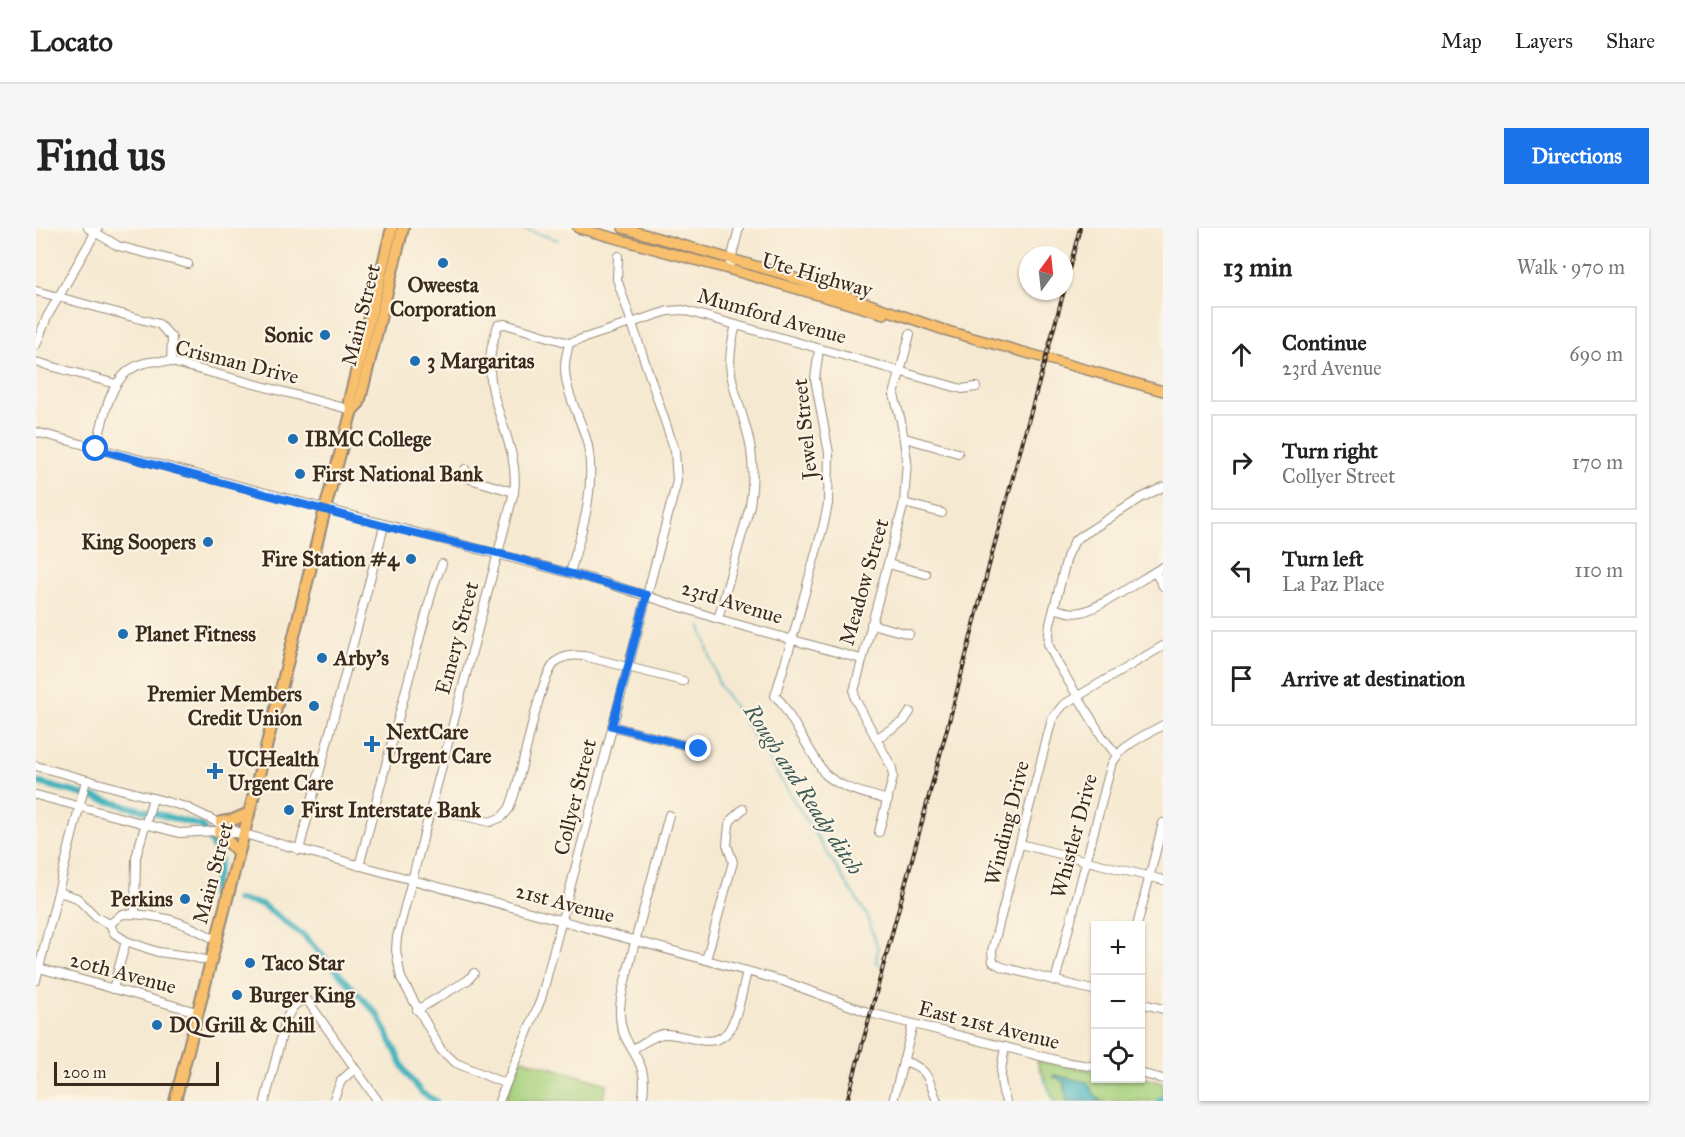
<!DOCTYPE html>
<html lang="en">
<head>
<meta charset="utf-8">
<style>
	body { margin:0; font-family:"IM FELL Great Primer",serif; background:#f6f6f6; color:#222 }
	.controls { position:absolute; right:18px; bottom:18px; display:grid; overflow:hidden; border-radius:0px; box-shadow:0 2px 4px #0004 }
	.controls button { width:54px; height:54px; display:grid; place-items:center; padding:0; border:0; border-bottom:2px solid #e0e0e0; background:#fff; color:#222; font:30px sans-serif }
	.compass { position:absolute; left:983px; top:18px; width:54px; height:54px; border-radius:50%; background:#fff; box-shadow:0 2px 4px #0004; rotate:15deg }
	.scale { position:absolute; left:18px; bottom:15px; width:165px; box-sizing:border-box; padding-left:6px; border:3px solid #3b2a1e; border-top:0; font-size:16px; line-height:21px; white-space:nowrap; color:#3b2a1e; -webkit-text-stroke:4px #fcf5e5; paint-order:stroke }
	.stop { position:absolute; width:18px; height:18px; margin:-14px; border:4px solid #1a73e8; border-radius:50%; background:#fff }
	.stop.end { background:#1a73e8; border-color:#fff; box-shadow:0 2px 6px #0008 }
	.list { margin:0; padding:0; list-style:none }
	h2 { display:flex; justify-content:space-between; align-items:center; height:78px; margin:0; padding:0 24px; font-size:26px }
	h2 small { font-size:20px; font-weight:400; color:#767676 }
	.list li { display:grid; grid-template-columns:39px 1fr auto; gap:18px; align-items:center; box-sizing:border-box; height:96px; margin:0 12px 12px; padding:0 12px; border:2px solid #e0e0e0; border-radius:0px }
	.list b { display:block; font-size:22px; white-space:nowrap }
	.list p { margin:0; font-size:20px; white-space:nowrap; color:#767676 }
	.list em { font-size:20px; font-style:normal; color:#767676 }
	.icon { flex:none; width:33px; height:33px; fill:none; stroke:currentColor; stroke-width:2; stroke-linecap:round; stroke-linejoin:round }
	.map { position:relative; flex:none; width:1127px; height:873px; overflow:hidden; border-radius:0px }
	header { display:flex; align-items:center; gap:36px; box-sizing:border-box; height:84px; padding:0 30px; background:#fff; border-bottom:2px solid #e0e0e0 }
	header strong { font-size:28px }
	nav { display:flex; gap:33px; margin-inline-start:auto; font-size:21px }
	.intro { display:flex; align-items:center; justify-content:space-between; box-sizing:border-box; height:144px; padding:0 36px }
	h1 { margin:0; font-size:42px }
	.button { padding:15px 27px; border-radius:0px; background:#1a73e8; color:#fff; font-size:21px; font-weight:700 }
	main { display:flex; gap:36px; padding:0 36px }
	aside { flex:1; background:#fff; border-radius:0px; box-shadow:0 2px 4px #0004 }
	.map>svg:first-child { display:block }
	.green { fill:#a6d07c; stroke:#707d4d; stroke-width:1.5 }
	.water { fill:#44b3be; stroke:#406e6e; stroke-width:1.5 }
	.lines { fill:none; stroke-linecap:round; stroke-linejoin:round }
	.stream { stroke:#44b3be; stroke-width:1.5 }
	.canal { stroke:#44b3be; stroke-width:6 }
	.river { stroke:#44b3be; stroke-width:10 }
	.minor-casing { stroke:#988a78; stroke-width:10 }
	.major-casing { stroke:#988a78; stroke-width:12 }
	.highway-casing { stroke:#988a78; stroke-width:14 }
	.minor { stroke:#fff; stroke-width:8 }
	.major { stroke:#f8bf6c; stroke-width:9 }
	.highway { stroke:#f8bf6c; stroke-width:10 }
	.rail-casing { stroke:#3b2a1e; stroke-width:4 }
	.rail { stroke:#fcf5e5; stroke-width:1.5; stroke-dasharray:4.5; stroke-linecap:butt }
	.route { stroke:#1a73e8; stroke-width:8 }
	.poi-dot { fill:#1f6fb2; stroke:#fcf5e5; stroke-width:2 }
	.labels { text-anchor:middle; stroke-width:4.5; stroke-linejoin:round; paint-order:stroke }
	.street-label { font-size:21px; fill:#3b2a1e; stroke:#fcf5e5 }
	.poi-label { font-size:21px; font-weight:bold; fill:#3b2a1e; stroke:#fcf5e5; text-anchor:start }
	.water-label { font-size:22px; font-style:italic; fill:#3e5a56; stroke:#fcf5e5 }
</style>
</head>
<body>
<header>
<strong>Locato</strong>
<nav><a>Map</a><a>Layers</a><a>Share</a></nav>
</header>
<div class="intro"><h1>Find us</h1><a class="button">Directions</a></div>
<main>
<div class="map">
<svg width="1127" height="873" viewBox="0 0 1127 873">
	<rect width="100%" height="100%" fill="#fcf5e5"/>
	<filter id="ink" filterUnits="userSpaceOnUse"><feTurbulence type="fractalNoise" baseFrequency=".0167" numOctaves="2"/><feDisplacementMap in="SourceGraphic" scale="12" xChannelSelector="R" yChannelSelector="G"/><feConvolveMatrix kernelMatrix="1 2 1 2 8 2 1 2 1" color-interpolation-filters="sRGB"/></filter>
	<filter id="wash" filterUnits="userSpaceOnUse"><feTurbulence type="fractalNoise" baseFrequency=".008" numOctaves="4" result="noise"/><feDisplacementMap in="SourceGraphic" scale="24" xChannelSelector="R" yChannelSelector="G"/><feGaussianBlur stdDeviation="1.35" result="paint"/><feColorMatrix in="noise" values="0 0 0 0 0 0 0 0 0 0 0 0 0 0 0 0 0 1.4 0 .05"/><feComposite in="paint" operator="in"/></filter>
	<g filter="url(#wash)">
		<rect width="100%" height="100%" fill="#f6e9d1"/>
		<g class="green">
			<path d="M486,831L571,856L566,873H468Z"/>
			<path d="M1001,833L1059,843L1060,850L1105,849L1127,855V873H1018Z"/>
		</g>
		<path class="water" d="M1018,847L1051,854L1059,867L1066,873H1031L1028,855L1022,850L1017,849Z"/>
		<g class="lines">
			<g class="stream">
				<path d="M484,0L522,12"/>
				<path d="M665,399L683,457L703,485L798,636L831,687L842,720L840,734L844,737"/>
				<path d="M1007,849L1018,873"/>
			</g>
			<g class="canal">
				<path d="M0,554L166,598L184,632L176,667L181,670"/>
				<path d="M201,672L225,676L267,707L342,787L370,845L386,865L400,873"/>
			</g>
			<path class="river" d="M1125,873L1127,872"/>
		</g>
	</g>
	<g filter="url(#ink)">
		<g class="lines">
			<defs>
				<g id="minor">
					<path d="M52,0L82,18L152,36"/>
					<path d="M694,36L703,0"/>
					<path d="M0,63L123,96L136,110L135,134"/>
					<path d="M533,115C532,122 529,130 529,137C528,165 546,191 552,218C560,262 546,303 534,345"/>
					<path d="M0,117L11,89L62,0"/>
					<path d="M783,121L779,151L793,225L792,276L788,295L758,405L739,468L745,474L788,545C805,561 829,565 852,572"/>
					<path d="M0,134L80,156"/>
					<path d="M0,204L567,354L682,391L825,431"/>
					<path d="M869,210L922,225"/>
					<path d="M60,221C71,177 76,126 135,134L316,182"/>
					<path d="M429,241L434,251L478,264"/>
					<path d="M868,275L906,285"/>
					<path d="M852,336L890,346"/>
					<path d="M1119,344L1127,358"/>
					<path d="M1018,380C1027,383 1035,386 1045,384C1065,380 1107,350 1127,339"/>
					<path d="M682,391L714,278C718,252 718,225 710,200C698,156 687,144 700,97"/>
					<path d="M835,396L873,406"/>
					<path d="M576,498L663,521"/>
					<path d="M841,510L868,493L874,484"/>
					<path d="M1080,526L1067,510L1022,436L1012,416L1014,396L1031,329L1039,312L1105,270L1127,259"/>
					<path d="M0,538L150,579L206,606"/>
					<path d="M0,567L143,605L181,603L208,606L747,753L834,785L1028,834L1060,839"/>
					<path d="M395,580L454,594L466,589L473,581C487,551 501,449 521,433C528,427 540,427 548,428L647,453"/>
					<path d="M843,604L857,549L856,540L819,471L818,463L868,275L871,232L865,193L858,167L874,106"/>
					<path d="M984,616L1127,652"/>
					<path d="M263,622L348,298"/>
					<path d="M323,638L398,356L406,336"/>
					<path d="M23,664L41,670L61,690L74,696L78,705L90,713L122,724L152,728L174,733"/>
					<path d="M99,686L100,629L117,570"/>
					<path d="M74,696L86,686C125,686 146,693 180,712"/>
					<path d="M1101,698L1127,595"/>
					<path d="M670,732L697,634L691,617L693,597L695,592L707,581"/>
					<path d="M3,740L161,784"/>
					<path d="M0,752L50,552"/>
					<path d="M1019,753L1075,538C1084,517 1108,508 1127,497"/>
					<path d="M77,761L90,713"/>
					<path d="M1060,763L966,739L957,734L956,723L1016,491L1027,477L1127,418"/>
					<path d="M1104,775L1127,781"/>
					<path d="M381,782L432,752L438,745"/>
					<path d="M969,819C965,841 962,852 970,873"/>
					<path d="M597,821C606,816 616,808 627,806C648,804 678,825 693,802C702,788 707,760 711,743"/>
					<path d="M867,833C893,840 892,851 901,873"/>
					<path d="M1104,845L1127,851"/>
					<path d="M470,856L420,835L405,822L365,750L360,722L361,709L478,264C484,222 456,184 454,142C453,126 457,112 462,97L469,96L533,115L632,83L647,82L926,161L940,159"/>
					<path d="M229,873L250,791L257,779L269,769L342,873"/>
					<path d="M297,873L305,853L318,841"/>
					<path d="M463,873L505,771L641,253L639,223L581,51L582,28"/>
					<path d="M606,873C616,828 585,823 584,787C583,770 590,751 594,734C606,685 620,636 633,587"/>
					<path d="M857,873L877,796"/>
				</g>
				<g id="major">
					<path d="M542,0L692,41L848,86"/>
					<path d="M587,0L747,46L908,102L1127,163"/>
				</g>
				<g id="highway">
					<path d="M316,182L313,173L356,0"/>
					<path d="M185,594L197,592L213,585"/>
					<path d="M183,604L202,624"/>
					<path d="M139,873L244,465L289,281L316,182L323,175L367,0"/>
				</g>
			</defs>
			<use href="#minor" class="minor-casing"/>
			<use href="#major" class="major-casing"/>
			<use href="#highway" class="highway-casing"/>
			<use href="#minor" class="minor"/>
			<use href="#major" class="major"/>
			<use href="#highway" class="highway"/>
			<defs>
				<g id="rail">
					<path d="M1028,61L1044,0"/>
					<path d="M811,873L919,471L957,322L1028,63"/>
				</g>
			</defs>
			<use href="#rail" class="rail-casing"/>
			<use href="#rail" class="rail"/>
		</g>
	</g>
	<g class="lines" filter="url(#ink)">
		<path class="route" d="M60,221L360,301L462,325L611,367L576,498L663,521"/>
	</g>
	<g class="poi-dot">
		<circle cx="407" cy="35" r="6"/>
		<circle cx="289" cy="107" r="6"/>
		<circle cx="379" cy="133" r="6"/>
		<circle cx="257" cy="211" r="6"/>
		<circle cx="264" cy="246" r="6"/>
		<circle cx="172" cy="314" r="6"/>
		<circle cx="375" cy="331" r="6"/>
		<circle cx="87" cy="406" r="6"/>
		<circle cx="286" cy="430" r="6"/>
		<circle cx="278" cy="478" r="6"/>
		<path d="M333 507h6v6h6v6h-6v6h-6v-6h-6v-6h6z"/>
		<path d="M176 534h6v6h6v6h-6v6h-6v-6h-6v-6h6z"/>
		<circle cx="253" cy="582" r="6"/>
		<circle cx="149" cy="671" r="6"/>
		<circle cx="214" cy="735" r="6"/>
		<circle cx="201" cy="767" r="6"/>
		<circle cx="121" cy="797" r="6"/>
	</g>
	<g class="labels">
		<g class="street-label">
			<text transform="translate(781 47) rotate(16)" y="7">Ute Highway</text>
			<text transform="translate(325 87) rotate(-76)" y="7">Main Street</text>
			<text transform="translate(736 88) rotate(16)" y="7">Mumford Avenue</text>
			<text transform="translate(201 134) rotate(14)" y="7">Crisman Drive</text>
			<text transform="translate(769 201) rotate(-96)" y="7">Jewel Street</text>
			<text transform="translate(828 354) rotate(-74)" y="7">Meadow Street</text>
			<text transform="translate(696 374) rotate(17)" y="7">23rd Avenue</text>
			<text transform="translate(421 410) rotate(-75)" y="7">Emery Street</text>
			<text transform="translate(539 569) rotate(-76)" y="7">Collyer Street</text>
			<text transform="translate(971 595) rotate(-76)" y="7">Winding Drive</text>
			<text transform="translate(1038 608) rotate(-75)" y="7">Whistler Drive</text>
			<text transform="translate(177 645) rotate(-75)" y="7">Main Street</text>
			<text transform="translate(529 675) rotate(15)" y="7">21st Avenue</text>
			<text transform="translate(87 745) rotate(15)" y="7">20th Avenue</text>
			<text transform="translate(953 797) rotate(14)" y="7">East 21st Avenue</text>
		</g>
		<g class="poi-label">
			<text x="407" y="64" text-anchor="middle">Oweesta<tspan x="407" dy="24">Corporation</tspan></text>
			<text x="277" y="114" text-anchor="end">Sonic</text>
			<text x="391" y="140">3 Margaritas</text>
			<text x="269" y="218">IBMC College</text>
			<text x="276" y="253">First National Bank</text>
			<text x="160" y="321" text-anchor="end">King Soopers</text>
			<text x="363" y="338" text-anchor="end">Fire Station #4</text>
			<text x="99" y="413">Planet Fitness</text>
			<text x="298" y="437">Arby's</text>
			<text x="266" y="473" text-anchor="end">Premier Members<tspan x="266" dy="24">Credit Union</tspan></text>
			<text x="350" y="511">NextCare<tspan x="350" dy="24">Urgent Care</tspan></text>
			<text x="192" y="538">UCHealth<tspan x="192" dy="24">Urgent Care</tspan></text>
			<text x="265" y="589">First Interstate Bank</text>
			<text x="137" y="678" text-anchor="end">Perkins</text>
			<text x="226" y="742">Taco Star</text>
			<text x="213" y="774">Burger King</text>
			<text x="133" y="804">DQ Grill &amp; Chill</text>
		</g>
		<g class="water-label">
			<text transform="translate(768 561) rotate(57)" y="8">Rough and Ready ditch</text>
		</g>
	</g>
</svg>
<div class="controls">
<button>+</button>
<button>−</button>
<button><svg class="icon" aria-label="locate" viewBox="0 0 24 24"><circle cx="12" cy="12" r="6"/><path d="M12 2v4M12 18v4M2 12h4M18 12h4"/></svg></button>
</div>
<svg class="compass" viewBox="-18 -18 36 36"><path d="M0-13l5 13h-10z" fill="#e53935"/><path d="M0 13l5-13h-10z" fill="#767676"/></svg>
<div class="scale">200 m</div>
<div class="stop" style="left:60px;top:221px"></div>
<div class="stop end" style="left:663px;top:521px"></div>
</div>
<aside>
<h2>13 min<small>Walk · 970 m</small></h2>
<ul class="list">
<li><svg class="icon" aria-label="ahead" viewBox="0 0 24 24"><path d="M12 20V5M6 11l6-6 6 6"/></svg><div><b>Continue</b><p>23rd Avenue</p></div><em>690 m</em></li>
<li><svg class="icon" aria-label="right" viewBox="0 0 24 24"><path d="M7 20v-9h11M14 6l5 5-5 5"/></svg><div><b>Turn right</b><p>Collyer Street</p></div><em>170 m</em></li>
<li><svg class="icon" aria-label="left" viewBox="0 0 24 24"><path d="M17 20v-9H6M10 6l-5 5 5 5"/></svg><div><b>Turn left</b><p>La Paz Place</p></div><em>110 m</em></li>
<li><svg class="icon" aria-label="arrive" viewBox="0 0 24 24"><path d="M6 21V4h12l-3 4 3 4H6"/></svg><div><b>Arrive at destination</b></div></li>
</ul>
</aside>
</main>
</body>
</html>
